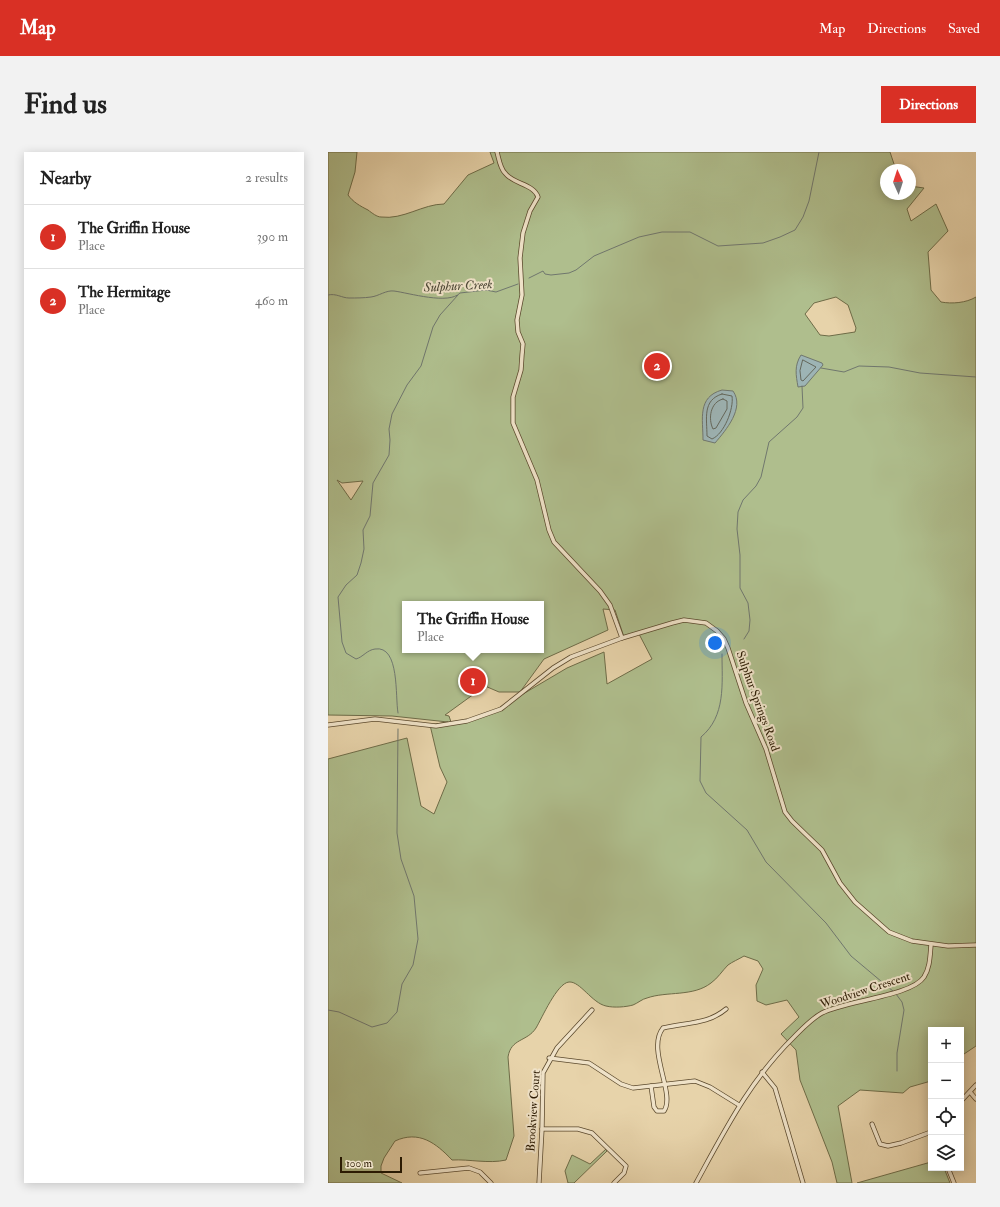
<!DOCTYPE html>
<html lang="en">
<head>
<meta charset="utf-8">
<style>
	body { margin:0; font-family:"IM FELL Double Pica",serif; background:#f2f2f2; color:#222 }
	.controls { position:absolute; right:12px; bottom:12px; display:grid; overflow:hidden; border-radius:0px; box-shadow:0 2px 10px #0003 }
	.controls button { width:36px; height:36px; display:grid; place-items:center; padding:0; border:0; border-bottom:1px solid #e0e0e0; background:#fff; color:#222; font:20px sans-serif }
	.compass { position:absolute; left:552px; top:12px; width:36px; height:36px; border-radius:50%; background:#fff; box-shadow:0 2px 10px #0003; rotate:357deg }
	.scale { position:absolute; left:12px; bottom:10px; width:62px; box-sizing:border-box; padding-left:4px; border:2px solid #2c1b03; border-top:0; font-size:11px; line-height:14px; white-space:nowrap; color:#2c1b03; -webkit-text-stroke:3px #efe2c8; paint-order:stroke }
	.you { position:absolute; left:387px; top:491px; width:14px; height:14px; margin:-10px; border:3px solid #fff; border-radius:50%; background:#1a73e8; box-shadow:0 0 0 6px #1a73e833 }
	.badge { display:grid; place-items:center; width:26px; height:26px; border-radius:50%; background:#d93025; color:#fff; font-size:13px; font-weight:700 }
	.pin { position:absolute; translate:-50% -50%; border:2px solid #fff; box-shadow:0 1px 4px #0006 }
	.popup { position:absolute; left:74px; top:449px; width:142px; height:52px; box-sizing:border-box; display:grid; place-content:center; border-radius:0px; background:#fff; filter:drop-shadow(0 1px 3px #0005); font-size:13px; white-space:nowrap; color:#767676 }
	.popup b { font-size:15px; color:#222 }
	.popup::after { content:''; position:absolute; left:50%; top:100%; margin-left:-8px; border:8px solid transparent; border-top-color:#fff }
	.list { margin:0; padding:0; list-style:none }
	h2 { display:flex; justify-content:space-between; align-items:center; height:52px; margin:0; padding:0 16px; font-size:17px }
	h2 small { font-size:13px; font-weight:400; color:#767676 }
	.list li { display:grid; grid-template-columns:26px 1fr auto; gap:12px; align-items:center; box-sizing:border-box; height:64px; padding:0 16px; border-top:1px solid #e0e0e0 }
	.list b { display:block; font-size:15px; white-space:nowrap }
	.list p { margin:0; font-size:13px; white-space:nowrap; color:#767676 }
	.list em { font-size:13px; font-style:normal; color:#767676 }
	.icon { flex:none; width:22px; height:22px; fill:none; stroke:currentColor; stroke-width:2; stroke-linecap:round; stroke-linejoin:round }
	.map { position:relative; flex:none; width:648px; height:1031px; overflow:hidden; border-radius:0px }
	header { display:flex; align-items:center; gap:24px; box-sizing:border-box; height:56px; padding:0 20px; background:#d93025; color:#fff }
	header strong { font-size:19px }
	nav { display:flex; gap:22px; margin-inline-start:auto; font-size:14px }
	.intro { display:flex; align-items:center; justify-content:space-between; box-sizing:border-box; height:96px; padding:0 24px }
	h1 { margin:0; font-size:28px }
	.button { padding:10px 18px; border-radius:0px; background:#d93025; color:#fff; font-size:14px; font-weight:700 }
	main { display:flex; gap:24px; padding:0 24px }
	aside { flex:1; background:#fff; border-radius:0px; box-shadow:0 2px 10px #0003 }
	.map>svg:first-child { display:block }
	.green { fill:#afbe8d; stroke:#6e6c48; fill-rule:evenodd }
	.water { fill:#9db4b5; stroke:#70776e }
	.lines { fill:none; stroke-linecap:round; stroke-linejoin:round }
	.shore { stroke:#64685c; stroke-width:1 }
	.stream { stroke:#70776e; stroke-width:1 }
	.street-casing { stroke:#5b492d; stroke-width:5 }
	.street { stroke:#efe2c8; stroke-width:3.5 }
	.labels { text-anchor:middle; stroke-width:4; stroke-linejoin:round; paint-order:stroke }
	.street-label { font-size:12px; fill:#2c1b03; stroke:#efe2c8 }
	.water-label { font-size:13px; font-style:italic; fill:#4e4938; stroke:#efe2c8 }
</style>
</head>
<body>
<header>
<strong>Map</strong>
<nav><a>Map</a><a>Directions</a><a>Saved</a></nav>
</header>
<div class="intro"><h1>Find us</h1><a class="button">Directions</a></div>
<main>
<aside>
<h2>Nearby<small>2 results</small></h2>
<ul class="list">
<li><span class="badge">1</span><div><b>The Griffin House</b><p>Place</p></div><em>390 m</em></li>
<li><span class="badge">2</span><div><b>The Hermitage</b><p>Place</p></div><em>460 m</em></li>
</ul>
</aside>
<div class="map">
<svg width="648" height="1031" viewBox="0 0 648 1031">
	<rect width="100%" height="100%" fill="#e7d3aa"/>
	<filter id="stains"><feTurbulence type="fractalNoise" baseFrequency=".005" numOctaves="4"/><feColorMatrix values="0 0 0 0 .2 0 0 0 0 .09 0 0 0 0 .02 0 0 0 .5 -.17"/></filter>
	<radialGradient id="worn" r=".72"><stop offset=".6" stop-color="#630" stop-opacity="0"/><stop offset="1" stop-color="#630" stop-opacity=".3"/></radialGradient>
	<g class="green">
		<path d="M0,0H29L27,20L20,43C25,50 32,54 40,58C44,61 49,65 53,65C75,68 95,52 116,52L140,23L166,11L162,0H562L568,18H558V42H582V34L596,36L579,57L583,69L608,52L620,79L600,100L603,138L613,150C624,152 638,151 648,145V894L633,904V878H603V929L582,935L575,941L532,938L510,954L524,1031H509L504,1010L472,928L468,898L453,882L471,865L459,848L438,853L429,849L428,833L435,817L430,809L416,804C411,807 404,810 400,813C394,819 390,826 383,831C365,845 339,839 319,846C314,847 310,851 305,853C298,855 286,856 278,854C264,851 252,829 241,830C229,831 214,866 208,876C199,890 183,886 180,905L186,984L178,1008C161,1012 141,1007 124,1008C108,991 91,978 67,989L56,1006L53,1014V1021L74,1031H0V607L79,586L93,654L106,662L119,630L112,615L102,573L120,570L64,564L0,563ZM508,145L520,153L528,176L527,180L501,184L492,183L477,162L486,151ZM9,328L14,331L35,329L23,348ZM77,452H213V498H77ZM275,457L287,458L296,485L311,482L324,507L279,532L276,500L239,516L173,555L148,567L123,570L121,564L117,563L157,534L171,540H192L216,507L280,478Z"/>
		<path d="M278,997L279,999L246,1031H240L237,1019L244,1003L262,1012Z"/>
		<path d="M603,1010V1016H616L622,1031H529Z"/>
	</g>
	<g class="water">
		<path d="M473,203L494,211L495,213L477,234L470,235C468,223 466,214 473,203Z"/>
		<path d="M394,238L405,239C417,256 398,278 387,291L375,288C375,267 369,245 394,238Z"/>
	</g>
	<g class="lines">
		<g class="shore">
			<path d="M475,208L488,215L475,229L473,228L472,219Z"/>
			<path d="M394,242L404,244C406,257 396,282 384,287L379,284C379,267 374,248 394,242Z"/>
			<path d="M395,247L399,249V257L388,276L385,277C380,267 382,250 395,247Z"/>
		</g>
		<g class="stream">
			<path d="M201,126L215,119L217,122L223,123L241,121L248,118L266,104L311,85L334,80H362L390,94L435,91L452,85L467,78L475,65L481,49L491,0"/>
			<path d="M0,143C8,141 14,146 21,146C28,146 36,146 43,145C51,144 58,138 66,139C81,141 121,153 132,141L158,138L168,140L190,132"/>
			<path d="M493,216L516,220L531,214L561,215L592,221L648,225"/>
			<path d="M416,487L421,479L422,468L420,451L412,436V403L409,377L410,360L415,348L428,334L433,325L441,290L469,265L475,256L474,234"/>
			<path d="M394,502C394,532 398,564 373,585L372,629L378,641L419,678L438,710L498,771L523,804L566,840"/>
			<path d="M70,561C67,545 72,493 47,497C39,498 35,505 28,507L18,501L14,490L10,445L18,433L29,423L33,411L36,397L35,378L42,364L45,331L61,303L62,288L61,277L64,262L79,233L93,214L105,175L112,163L130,143"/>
			<path d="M568,842L574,850L576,858L569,901V919"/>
			<path d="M0,858L11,860L44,875L59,871L69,860L74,832L85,813L90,787L86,744L73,707L69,681L70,577"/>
		</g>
		<defs>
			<g id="street">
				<path d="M169,0C171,7 172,16 177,21C185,32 206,32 210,45L202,59L195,81L192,106L194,143L189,168L190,180L195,192L194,203L193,218L185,245V271L209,328L221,378L226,390L272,439L282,453L294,486"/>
				<path d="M0,573L47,567L108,574L139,569L173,557L225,516L243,505L294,486L344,471L356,468L378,471L389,479L396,487L400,496L418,551L438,597L457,660L464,669L494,698L512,731L527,750L561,780L584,789L620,794L648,793"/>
				<path d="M221,906L261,911L293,932L305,936L367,929L382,935L411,953"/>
				<path d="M434,920L447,936L475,1031"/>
				<path d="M323,934L326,955L329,959H336C348,942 318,897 335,876C358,870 379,873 398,857"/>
				<path d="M642,940L648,947"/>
				<path d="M633,949L648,933"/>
				<path d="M544,972L552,992L560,994L573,991L603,980"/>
				<path d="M214,977H250L264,981L298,1014L296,1021L286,1031"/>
				<path d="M620,1016L626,1031"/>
				<path d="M92,1021L141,1016L152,1020L163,1031"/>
				<path d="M211,1031L214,977L215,921L229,896L264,858"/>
				<path d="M368,1031C397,978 422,928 466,885C474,877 483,867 494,861C516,849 584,844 596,825C602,816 602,804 603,793"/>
			</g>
		</defs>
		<use href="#street" class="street-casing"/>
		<use href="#street" class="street"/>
	</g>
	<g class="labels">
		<g class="street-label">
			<text transform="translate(430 549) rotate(70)" y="4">Sulphur Springs Road</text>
			<text transform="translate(537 838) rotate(-18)" y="4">Woodview Crescent</text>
			<text transform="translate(205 959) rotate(-86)" y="4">Brookview Court</text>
		</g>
		<g class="water-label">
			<text transform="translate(130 133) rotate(-3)" y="5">Sulphur Creek</text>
		</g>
	</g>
	<rect width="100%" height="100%" filter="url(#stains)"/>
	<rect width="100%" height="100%" fill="url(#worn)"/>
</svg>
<div class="controls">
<button>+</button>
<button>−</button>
<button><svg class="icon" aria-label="locate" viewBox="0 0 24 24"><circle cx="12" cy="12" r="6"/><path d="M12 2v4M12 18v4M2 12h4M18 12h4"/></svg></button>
<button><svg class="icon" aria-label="layers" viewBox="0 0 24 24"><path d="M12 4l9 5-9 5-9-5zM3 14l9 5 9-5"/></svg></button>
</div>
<svg class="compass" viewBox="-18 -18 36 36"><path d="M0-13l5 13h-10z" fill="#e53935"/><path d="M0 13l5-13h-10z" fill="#767676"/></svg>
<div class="scale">100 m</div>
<div class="you"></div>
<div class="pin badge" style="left:145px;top:529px">1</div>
<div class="popup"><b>The Griffin House</b>Place</div>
<div class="pin badge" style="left:329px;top:214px">2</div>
</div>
</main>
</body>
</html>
